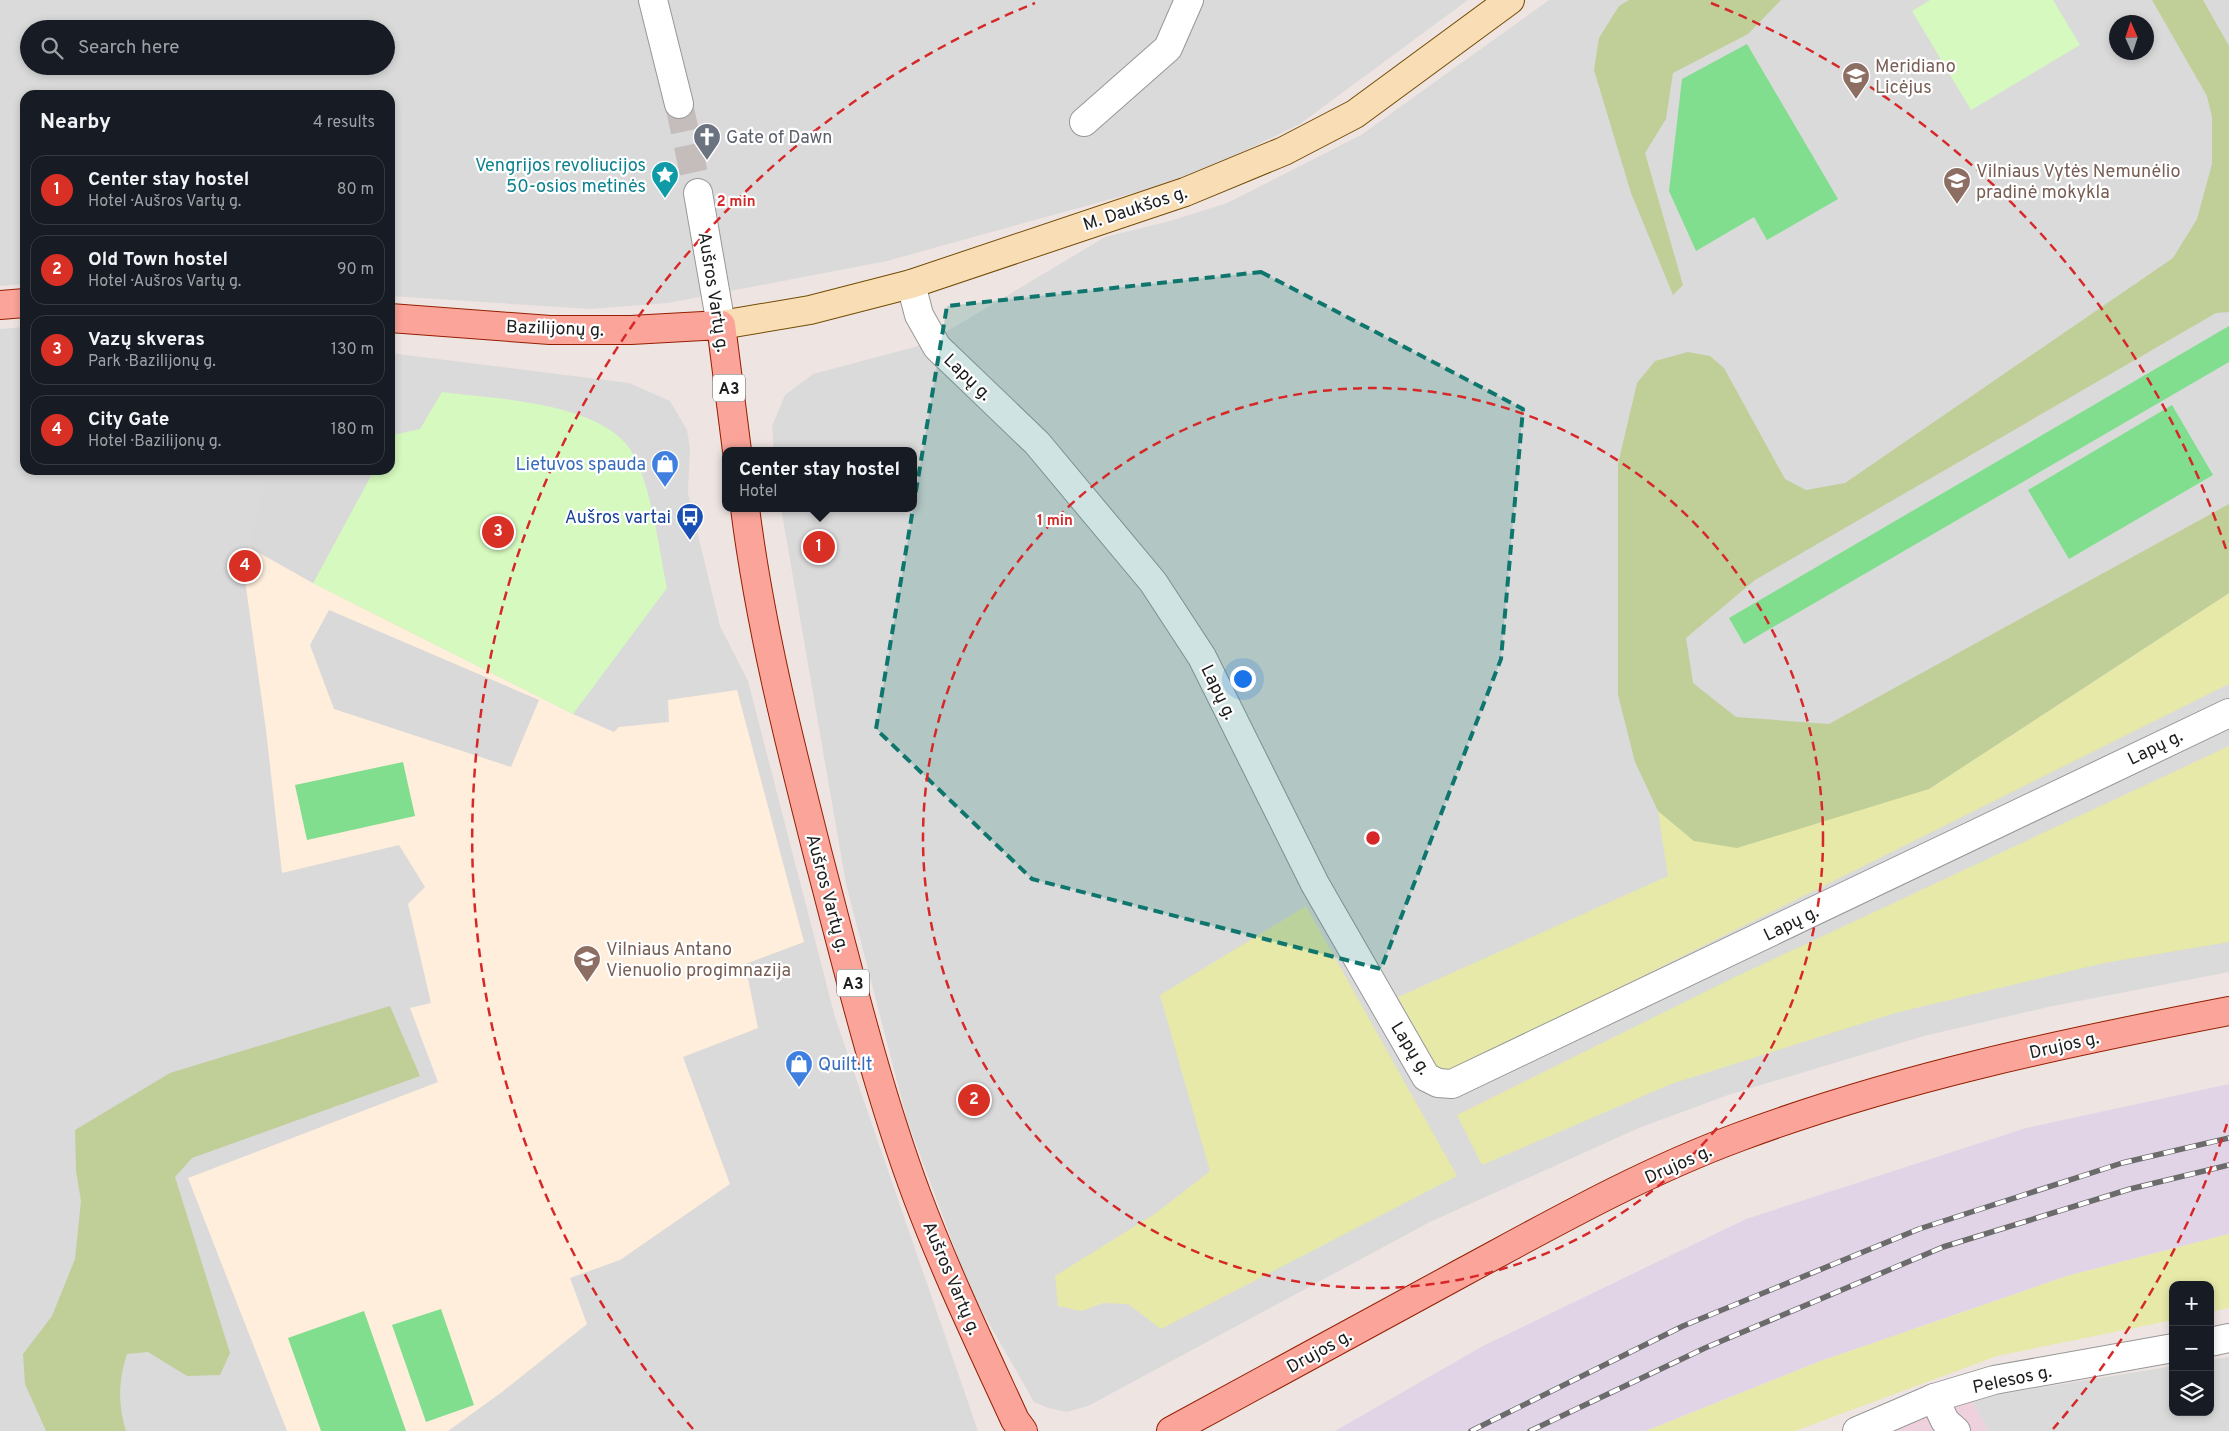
<!DOCTYPE html>
<html lang="en">
<head>
<meta charset="utf-8">
<style>
	body { margin:0; font-family:Overpass,sans-serif; background:#242831; color:#f1f3f6 }
	.controls { position:absolute; right:15px; bottom:15px; display:grid; overflow:hidden; border-radius:10px; box-shadow:0 2px 8px #0003 }
	.controls button { width:45px; height:45px; display:grid; place-items:center; padding:0; border:0; border-bottom:1px solid #363941; background:#171b24; color:#f1f3f6; font:25px sans-serif }
	.compass { position:absolute; left:2109px; top:15px; width:45px; height:45px; border-radius:50%; background:#171b24; box-shadow:0 2px 8px #0003; rotate:357deg }
	.you { position:absolute; left:1242px; top:678px; width:18px; height:18px; margin:-12px; border:4px solid #fff; border-radius:50%; background:#1a73e8; box-shadow:0 0 0 8px #1a73e833 }
	.badge { display:grid; place-items:center; width:32px; height:32px; border-radius:50%; background:#d93025; color:#fff; font-size:16px; font-weight:700 }
	.pin { position:absolute; translate:-50% -50%; border:2px solid #fff; box-shadow:0 1px 5px #0006 }
	.popup { position:absolute; left:722px; top:447px; width:195px; height:65px; box-sizing:border-box; display:grid; place-content:center; border-radius:10px; background:#171b24; filter:drop-shadow(0 1px 4px #0005); font-size:16px; white-space:nowrap; color:#9ea1a6 }
	.popup b { font-size:19px; color:#f1f3f6 }
	.popup::after { content:''; position:absolute; left:50%; top:100%; margin-left:-10px; border:10px solid transparent; border-top-color:#171b24 }
	.list { margin:0; padding:0; list-style:none }
	h2 { display:flex; justify-content:space-between; align-items:center; height:65px; margin:0; padding:0 20px; font-size:21px }
	h2 small { font-size:16px; font-weight:400; color:#9ea1a6 }
	.list li { display:grid; grid-template-columns:32px 1fr auto; gap:15px; align-items:center; box-sizing:border-box; height:70px; margin:0 10px 10px; padding:0 10px; border:1px solid #363941; border-radius:15px }
	.list b { display:block; font-size:19px; white-space:nowrap }
	.list p { margin:0; font-size:16px; white-space:nowrap; color:#9ea1a6 }
	.list em { font-size:16px; font-style:normal; color:#9ea1a6 }
	.icon { flex:none; width:28px; height:28px; fill:none; stroke:currentColor; stroke-width:2; stroke-linecap:round; stroke-linejoin:round }
	.map { position:relative; flex:none; width:2229px; height:1431px; overflow:hidden }
	.search { position:absolute; background:#171b24; box-shadow:0 2px 8px #0003; left:20px; top:20px; width:375px; height:55px; display:flex; align-items:center; gap:12px; box-sizing:border-box; padding:0 18px; border-radius:28px; color:#9ea1a6; font-size:19px }
	.panel { position:absolute; background:#171b24; box-shadow:0 2px 8px #0003; left:20px; top:90px; width:375px; height:385px; border-radius:15px }
	.map>svg:first-child { display:block }
	.residential { fill:#dbdada; fill-rule:evenodd }
	.commercial { fill:#efd1de }
	.industrial { fill:#e2d4e7 }
	.education { fill:#ffeedb }
	.grass { fill:#e6e9a8 }
	.forest { fill:#c0ce97 }
	.park { fill:#d5f9be }
	.pitch { fill:#80de8e }
	.parking { fill:#d9d9d9 }
	.lines { fill:none; stroke-linecap:round; stroke-linejoin:round }
	.street-tunnel { stroke:#c4bdbb; stroke-width:28; stroke-dasharray:28 14; stroke-linecap:butt }
	.street-casing { stroke:#979797; stroke-width:30 }
	.secondary-casing { stroke:#734b05; stroke-width:30 }
	.primary-casing { stroke:#951e00; stroke-width:30 }
	.street { stroke:#fff; stroke-width:28 }
	.secondary { stroke:#f9ddb5; stroke-width:28 }
	.primary { stroke:#fba49a; stroke-width:28 }
	.rail-casing { stroke:#6b6b6b; stroke-width:5.5 }
	.rail { stroke:#fff; stroke-width:4; stroke-dasharray:11; stroke-linecap:butt }
	.marked { fill:#0f766e; fill-opacity:0.2; stroke:#0f766e; stroke-width:4; stroke-dasharray:10 6; stroke-linejoin:round }
	.ring { fill:none; stroke:#d62828; stroke-width:2.5; stroke-dasharray:9 6 }
	.labels { text-anchor:middle; stroke-width:4.5; stroke-linejoin:round; paint-order:stroke }
	.shield { fill:#fff; stroke:#616161; stroke-width:1 }
	.shield-label { font-size:16px; font-weight:bold; fill:#1d1d1d }
	.education-label { font-size:18px; fill:#785e54; stroke:#fff; text-anchor:start }
	.worship-label { font-size:18px; fill:#5b616d; stroke:#fff; text-anchor:start }
	.culture-label { font-size:18px; fill:#0d838f; stroke:#fff; text-anchor:end }
	.street-label { font-size:18px; fill:#1d1d1d; stroke:#fff }
	.shop-label { font-size:18px; fill:#366cbe; stroke:#fff; text-anchor:end }
	.transit-label { font-size:18px; fill:#164399; stroke:#fff; text-anchor:end }
	.centre { fill:#d62828; stroke:#fff; stroke-width:2.5 }
	.ring-label { font-size:15px; text-anchor:middle; font-weight:bold; fill:#d62828; stroke:#fff; stroke-width:4.5; stroke-linejoin:round; paint-order:stroke }
</style>
</head>
<body>
<div class="map">
<svg width="2229" height="1431" viewBox="0 0 2229 1431">
	<rect width="100%" height="100%" fill="#eee5e2"/>
	<g class="residential">
		<path d="M0,0H1468L1300,124L1191,177L887,261L668,303L590,309L390,296V95H25V284L0,286ZM29,29H386V66H29Z"/>
		<path d="M1549,0H2229V972L2048,1007L1924,1036L1728,1095L1639,1128L1430,1222L1088,1406L1067,1412L1048,1408L1034,1402L971,1292L907,1120L846,884L781,508H913V451H774L772,426L785,395L813,374L918,346L951,329L1105,237L1170,221L1227,203L1361,135ZM2116,22H2146V52H2116Z"/>
		<path d="M25,327V470H390V353L629,383L670,401L687,430L690,448L688,493L720,626L748,681L835,1017L978,1431H0V329Z"/>
		<path d="M2229,1357V1431H1988L1971,1399L2173,1366V1412H2210V1360Z"/>
	</g>
	<path class="commercial" d="M1971,1399L1988,1431H1880Z"/>
	<path class="industrial" d="M2229,1084V1234L2067,1276L1818,1362L1646,1431H1335L1481,1347L1746,1219L2026,1128Z"/>
	<path class="education" d="M249,547L313,583L573,714L614,732L619,727L669,722L668,700L737,690L804,942L745,964L758,1028L683,1057L730,1184L620,1260L570,1278L587,1324L502,1392L448,1431H287L188,1178L438,1082L410,1008L431,1003L408,904L425,887L399,845L282,873L266,730L245,580Z"/>
	<g class="grass">
		<path d="M2229,593V684L1452,1071L1436,1068L1398,997L1668,876L1658,811L1694,841L1929,789Z"/>
		<path d="M2229,746V942L2104,963L1895,1013L1671,1084L1482,1165L1457,1115L1735,977Z"/>
		<path d="M1306,906L1457,1176L1161,1329L1128,1304L1103,1303L1082,1311L1058,1306L1055,1276L1156,1213L1210,1171L1160,995Z"/>
		<path d="M2229,1234V1308L2210,1312V1285H2173V1320L1997,1356L1795,1431H1646L1818,1362L2067,1276Z"/>
	</g>
	<g class="forest">
		<path d="M1629,0H1781L1748,34L1673,73L1666,119L1645,153L1683,285L1673,295L1631,193L1594,70L1599,38L1619,6Z"/>
		<path d="M2152,0H2203L2229,46V312L2216,313L1755,580L1686,638L1693,683L1736,717L1829,724L2229,504V593L1929,789L1737,848L1694,841L1658,811L1635,762L1618,695V464L1637,383L1655,361L1688,352L1710,356L1724,368L1785,479L1806,490L1845,483L2173,258L2197,219L2212,164V117L2207,96Z"/>
		<path d="M390,1006L420,1076L192,1158L175,1177L230,1353L220,1375L187,1376L148,1352L127,1354C118,1381 118,1405 126,1431H46L25,1384L23,1354L52,1316L75,1259L81,1201L76,1171L75,1130L170,1073Z"/>
	</g>
	<g class="park">
		<path d="M1930,0H2053L2080,45L1971,110L1912,11Z"/>
		<path d="M442,392C495,399 597,402 630,449C651,480 659,551 667,588L573,714L313,583L374,470H390V441L393,435L420,429Z"/>
	</g>
	<g class="pitch">
		<path d="M1747,44L1838,199L1767,240L1754,217L1696,251L1669,191L1682,79Z"/>
		<path d="M2229,326V362L1744,644L1729,618Z"/>
		<path d="M2172,405L2213,475L2069,559L2028,490Z"/>
		<path d="M403,762L415,816L307,840L295,785Z"/>
		<path d="M441,1309L474,1405L426,1422L392,1325Z"/>
		<path d="M364,1311L406,1431H321L288,1338Z"/>
	</g>
	<g class="parking">
		<path d="M211,470H374L313,583L249,547L265,483Z"/>
		<path d="M329,610L539,700L511,767L334,709L310,645Z"/>
	</g>
	<g class="lines">
		<path class="street-tunnel" d="M679,104L698,193"/>
		<defs>
			<g id="street">
				<path d="M653,0L679,104"/>
				<path d="M1084,122L1168,48L1189,0"/>
				<path d="M698,193L721,325"/>
				<path d="M911,284L919,315L937,347L1037,443L1153,582L1202,657L1315,884L1426,1077L1438,1083L1452,1084L2229,713"/>
				<path d="M2210,1342L2229,1338"/>
				<path d="M1934,1398L1945,1421L1956,1431"/>
				<path d="M1857,1431L1934,1398L1994,1380L2173,1348"/>
			</g>
			<path id="secondary" d="M721,325L810,310L911,284L1185,192L1284,151L1355,114L1510,0"/>
			<g id="primary">
				<path d="M0,305L25,303"/>
				<path d="M390,318L550,330H631L721,325L737,451"/>
				<path d="M745,508C760,626 789,741 818,855C848,969 876,1086 917,1196C946,1273 981,1346 1015,1420L1023,1431"/>
				<path d="M1171,1431C1269,1378 1367,1324 1465,1271C1554,1223 1644,1172 1739,1137C1897,1078 2063,1043 2229,1011"/>
			</g>
		</defs>
		<use href="#street" class="street-casing"/>
		<use href="#secondary" class="secondary-casing"/>
		<use href="#primary" class="primary-casing"/>
		<use href="#street" class="street"/>
		<use href="#secondary" class="secondary"/>
		<use href="#primary" class="primary"/>
		<defs>
			<g id="rail">
				<path d="M1471,1431L1683,1326L1919,1229L2122,1163L2229,1138"/>
				<path d="M1530,1431L1705,1348L1943,1247L2130,1189L2229,1165"/>
			</g>
		</defs>
		<use href="#rail" class="rail-casing"/>
		<use href="#rail" class="rail"/>
	</g>
	<path class="marked" d="M1261,272L1523,409L1501,659L1381,969L1032,879L876,729L947,306Z"/>
	<g class="ring">
		<circle cx="1373" cy="838" r="450"/>
		<path d="M2227 1124A901 901 0 0 1 2053 1429M693 1429A901 901 0 0 1 1035 3M1711 3A901 901 0 0 1 2227 552"/>
	</g>
	<defs>
		<symbol id="school-pin" viewBox="-11 -11 22 30"><path d="M0 17L-7.5 6A9.5 9.5 0 1 1 7.5 6Z" fill="#8d6e63" stroke="#fff"/><path d="M0-5L7-2L0 1L-7-2ZM-4 1L0 2.5L4 1V4Q0 6-4 4Z" fill="#fff"/></symbol>
		<symbol id="church-pin" viewBox="-11 -11 22 30"><path d="M0 17L-7.5 6A9.5 9.5 0 1 1 7.5 6Z" fill="#6b7280" stroke="#fff"/><path d="M-1.2-6h2.4v3.5h3.3v2.4h-3.3V6h-2.4V-.1h-3.3v-2.4h3.3Z" fill="#fff"/></symbol>
		<symbol id="sight-pin" viewBox="-11 -11 22 30"><path d="M0 17L-7.5 6A9.5 9.5 0 1 1 7.5 6Z" fill="#0f9aa8" stroke="#fff"/><path d="M0-6L1.8-2.2L6-1.7L2.9 1.2L3.7 5.4L0 3.3L-3.7 5.4L-2.9 1.2L-6-1.7L-1.8-2.2Z" fill="#fff"/></symbol>
		<symbol id="shop-pin" viewBox="-11 -11 22 30"><path d="M0 17L-7.5 6A9.5 9.5 0 1 1 7.5 6Z" fill="#3f7fe0" stroke="#fff"/><path d="M-5-2.5h2.3a2.7 3.5 0 0 1 5.4 0H5L5.5 6h-11ZM-1.5-2.5h3a1.5 2.3 0 0 0-3 0Z" fill="#fff"/></symbol>
		<symbol id="bus-pin" viewBox="-11 -11 22 30"><path d="M0 17L-7.5 6A9.5 9.5 0 1 1 7.5 6Z" fill="#1a4fb4" stroke="#fff"/><path d="M-5-6H5V4H4V6H2V4H-2V6H-4V4H-5ZM-3.5-4V0h7V-4ZM-3.5 1.2v1.5H-2V1.2ZM2 1.2v1.5H3.5V1.2Z" fill="#fff"/></symbol>
	</defs>
	<g fill-rule="evenodd">
		<use href="#school-pin" x="1840" y="60" width="32" height="43"/>
		<use href="#church-pin" x="691" y="121" width="32" height="43"/>
		<use href="#sight-pin" x="649" y="159" width="32" height="43"/>
		<use href="#school-pin" x="1941" y="165" width="32" height="43"/>
		<use href="#shop-pin" x="649" y="448" width="32" height="43"/>
		<use href="#bus-pin" x="674" y="501" width="32" height="43"/>
		<use href="#school-pin" x="571" y="943" width="32" height="43"/>
		<use href="#shop-pin" x="783" y="1048" width="32" height="43"/>
	</g>
	<g class="labels">
		<g class="shield">
			<rect x="713" y="374.5" width="32" height="27" rx="4"/>
			<rect x="837" y="969.5" width="32" height="27" rx="4"/>
		</g>
		<g class="shield-label">
			<text x="729" y="394">A3</text>
			<text x="853" y="989">A3</text>
		</g>
		<g class="education-label">
			<text x="1875" y="72">Meridiano<tspan x="1875" dy="21">Licėjus</tspan></text>
			<text x="1976" y="177">Vilniaus Vytės Nemunėlio<tspan x="1976" dy="21">pradinė mokykla</tspan></text>
			<text x="606" y="955">Vilniaus Antano<tspan x="606" dy="21">Vienuolio progimnazija</tspan></text>
		</g>
		<g class="worship-label">
			<text x="726" y="143">Gate of Dawn</text>
		</g>
		<g class="culture-label">
			<text x="646" y="171">Vengrijos revoliucijos<tspan x="646" dy="21">50-osios metinės</tspan></text>
		</g>
		<g class="street-label">
			<text transform="translate(1135 208) rotate(-18)" y="6">M. Daukšos g.</text>
			<text transform="translate(714 292) rotate(81)" y="6">Aušros Vartų g.</text>
			<text transform="translate(555 328) rotate(2)" y="6">Bazilijonų g.</text>
			<text transform="translate(968 377) rotate(44)" y="6">Lapų g.</text>
			<text transform="translate(1219 692) rotate(64)" y="6">Lapų g.</text>
			<text transform="translate(2155 747) rotate(-26)" y="6">Lapų g.</text>
			<text transform="translate(828 893) rotate(75)" y="6">Aušros Vartų g.</text>
			<text transform="translate(1791 923) rotate(-26)" y="6">Lapų g.</text>
			<text transform="translate(2064 1045) rotate(-13)" y="6">Drujos g.</text>
			<text transform="translate(1411 1048) rotate(58)" y="6">Lapų g.</text>
			<text transform="translate(1678 1164) rotate(-24)" y="6">Drujos g.</text>
			<text transform="translate(952 1278) rotate(67)" y="6">Aušros Vartų g.</text>
			<text transform="translate(1319 1351) rotate(-29)" y="6">Drujos g.</text>
			<text transform="translate(2012 1379) rotate(-12)" y="6">Pelesos g.</text>
		</g>
		<g class="shop-label">
			<text x="646" y="470">Lietuvos spauda</text>
			<text x="818" y="1070" text-anchor="start">Quilt.lt</text>
		</g>
		<g class="transit-label">
			<text x="671" y="523">Aušros vartai</text>
		</g>
	</g>
	<circle cx="1373" cy="838" r="8" class="centre"/>
	<g class="ring-label">
		<text x="736" y="206">2 min</text>
		<text x="1055" y="525">1 min</text>
	</g>
</svg>
<div class="controls">
<button>+</button>
<button>−</button>
<button><svg class="icon" aria-label="layers" viewBox="0 0 24 24"><path d="M12 4l9 5-9 5-9-5zM3 14l9 5 9-5"/></svg></button>
</div>
<svg class="compass" viewBox="-18 -18 36 36"><path d="M0-13l5 13h-10z" fill="#e53935"/><path d="M0 13l5-13h-10z" fill="#9ea1a6"/></svg>
<div class="you"></div>
<div class="pin badge" style="left:819px;top:547px">1</div>
<div class="popup"><b>Center stay hostel</b>Hotel</div>
<div class="pin badge" style="left:974px;top:1100px">2</div>
<div class="pin badge" style="left:498px;top:532px">3</div>
<div class="pin badge" style="left:245px;top:566px">4</div>
<div class="search"><svg class="icon" aria-label="search" viewBox="0 0 24 24"><circle cx="10" cy="10" r="6"/><path d="M15 15l6 6"/></svg>Search here</div>
<section class="panel">
<h2>Nearby<small>4 results</small></h2>
<ul class="list">
<li><span class="badge">1</span><div><b>Center stay hostel</b><p>Hotel · Aušros Vartų g.</p></div><em>80 m</em></li>
<li><span class="badge">2</span><div><b>Old Town hostel</b><p>Hotel · Aušros Vartų g.</p></div><em>90 m</em></li>
<li><span class="badge">3</span><div><b>Vazų skveras</b><p>Park · Bazilijonų g.</p></div><em>130 m</em></li>
<li><span class="badge">4</span><div><b>City Gate</b><p>Hotel · Bazilijonų g.</p></div><em>180 m</em></li>
</ul>
</section>
</div>
</body>
</html>
